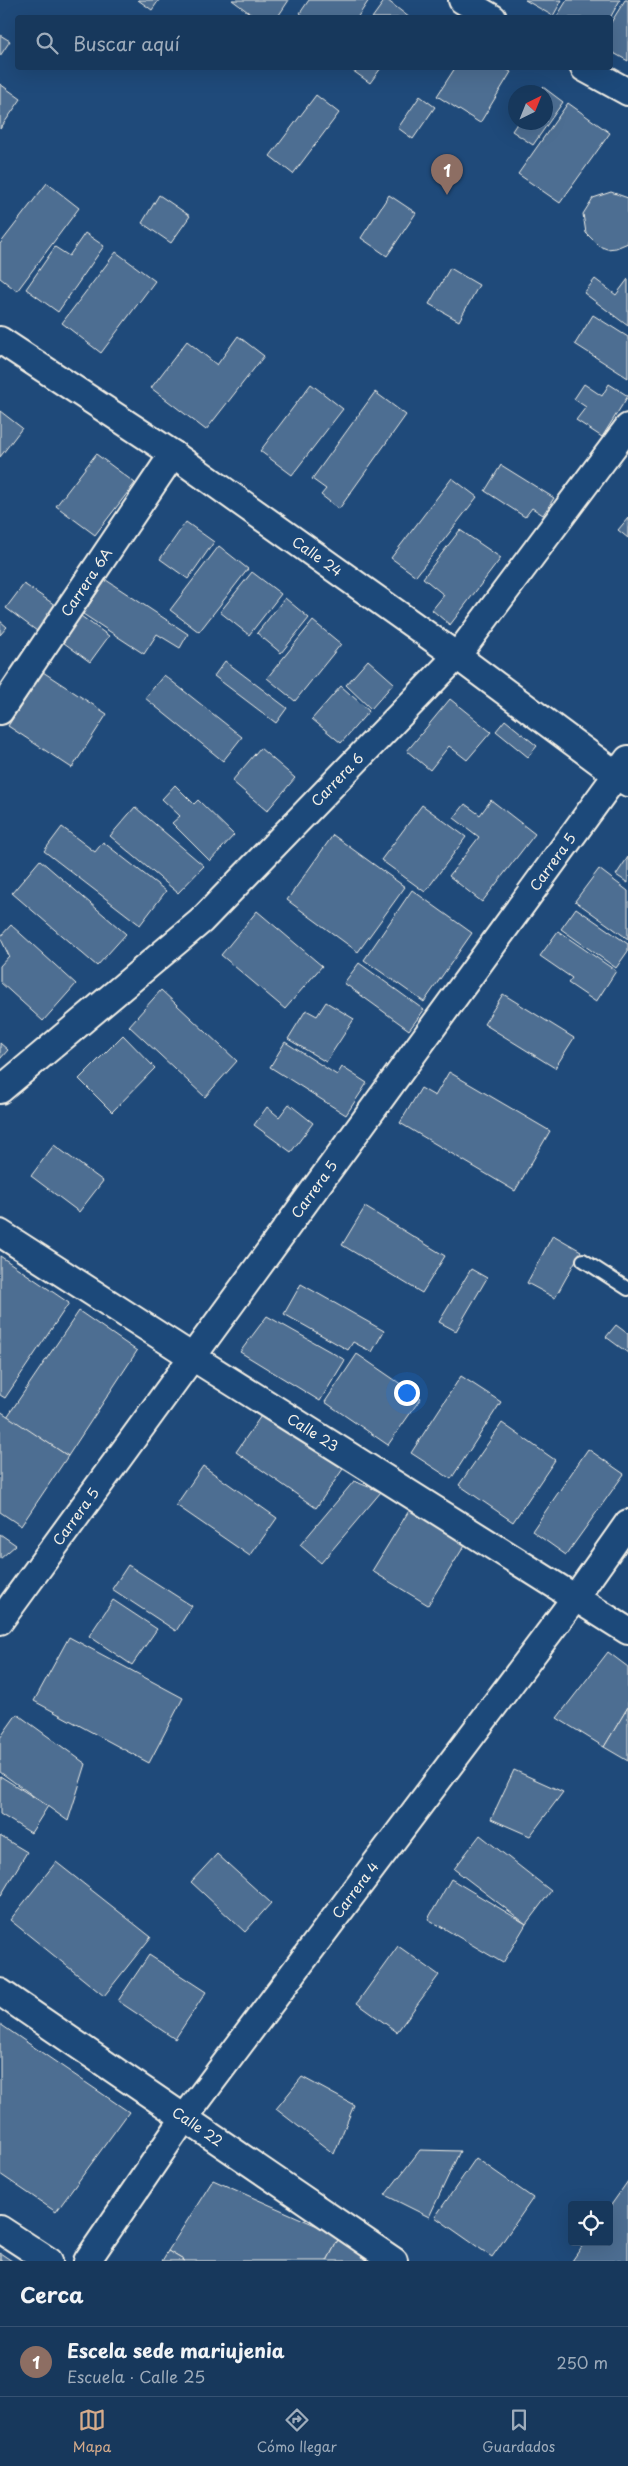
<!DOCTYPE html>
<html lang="es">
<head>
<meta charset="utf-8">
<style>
	body { margin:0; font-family:"Playpen Sans",sans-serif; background:#244365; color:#f1f3f6 }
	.controls { position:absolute; right:15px; bottom:15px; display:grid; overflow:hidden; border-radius:5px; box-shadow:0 5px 20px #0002 }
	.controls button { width:45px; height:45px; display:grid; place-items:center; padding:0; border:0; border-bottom:1px solid #365272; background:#17385c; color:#f1f3f6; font:25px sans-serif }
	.compass { position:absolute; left:508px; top:85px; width:45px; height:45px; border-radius:50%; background:#17385c; box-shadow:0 5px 20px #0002; rotate:43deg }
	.you { position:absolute; left:406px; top:1392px; width:18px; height:18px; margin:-12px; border:4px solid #fff; border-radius:50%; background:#1a73e8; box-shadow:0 0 0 8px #1a73e833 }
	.badge { display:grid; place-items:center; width:32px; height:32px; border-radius:50%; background:#d6ab8b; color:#fff; font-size:16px; font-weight:700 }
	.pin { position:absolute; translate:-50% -41px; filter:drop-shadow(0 1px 2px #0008) }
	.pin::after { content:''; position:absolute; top:26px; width:18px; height:15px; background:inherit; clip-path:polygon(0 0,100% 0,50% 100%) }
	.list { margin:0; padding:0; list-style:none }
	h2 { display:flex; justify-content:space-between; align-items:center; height:65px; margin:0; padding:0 20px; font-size:21px }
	h2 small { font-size:16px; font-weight:400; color:#9eacbb }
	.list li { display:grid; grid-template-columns:32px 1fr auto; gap:15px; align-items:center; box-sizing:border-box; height:70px; padding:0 20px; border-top:1px solid #365272 }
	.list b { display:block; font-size:19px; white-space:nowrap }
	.list p { margin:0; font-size:16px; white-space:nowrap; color:#9eacbb }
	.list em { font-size:16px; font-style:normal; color:#9eacbb }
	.icon { flex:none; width:28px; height:28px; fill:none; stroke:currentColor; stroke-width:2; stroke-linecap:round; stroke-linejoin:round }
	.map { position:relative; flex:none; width:628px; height:2261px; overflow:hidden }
	.search { position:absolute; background:#17385c; box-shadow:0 5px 20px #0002; left:15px; right:15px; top:15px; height:55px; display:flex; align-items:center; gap:12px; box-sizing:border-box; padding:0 18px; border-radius:5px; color:#9eacbb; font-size:19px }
	.sheet { height:135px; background:#17385c }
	nav { display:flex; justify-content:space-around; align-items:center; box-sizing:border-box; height:70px; border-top:1px solid #365272; background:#17385c; font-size:14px; color:#9eacbb }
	nav a { display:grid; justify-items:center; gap:2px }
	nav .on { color:#d6ab8b }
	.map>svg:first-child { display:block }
	.building { fill:#4d6e92; stroke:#f4f1e8 }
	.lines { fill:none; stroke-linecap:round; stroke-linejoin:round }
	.lane-casing { stroke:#f4f1e8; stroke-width:16 }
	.street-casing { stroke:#f4f1e8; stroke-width:30 }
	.lane { stroke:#1f4a7a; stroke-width:12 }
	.street { stroke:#1f4a7a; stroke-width:26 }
	.labels { text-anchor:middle; stroke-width:5; stroke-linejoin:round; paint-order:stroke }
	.street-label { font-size:14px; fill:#f4f1e8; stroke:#1f4a7a }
</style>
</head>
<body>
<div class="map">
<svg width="628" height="2261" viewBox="0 0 628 2261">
	<rect width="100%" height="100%" fill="#1f4a7a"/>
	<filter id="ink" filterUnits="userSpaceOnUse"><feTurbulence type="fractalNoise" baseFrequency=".02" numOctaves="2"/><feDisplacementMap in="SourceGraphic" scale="10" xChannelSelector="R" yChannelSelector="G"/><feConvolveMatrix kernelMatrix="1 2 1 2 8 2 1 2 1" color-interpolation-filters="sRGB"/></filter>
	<g filter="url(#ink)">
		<g class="building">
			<path d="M138,0H159L152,10Z"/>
			<path d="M232,0H289L277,18H256Z"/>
			<path d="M309,0H369L357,18H306L300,13Z"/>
			<path d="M385,0H387L410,18H372Z"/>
			<path d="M525,0H562L553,16Z"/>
			<path d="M567,0H620L610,18H556Z"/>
			<path d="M625,0H628V61L610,51V24Z"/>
			<path d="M0,35L10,41L0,56Z"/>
			<path d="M349,68H381L370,83Z"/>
			<path d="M455,68H504L511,72L480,123L437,96Z"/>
			<path d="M0,84L21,99L0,129Z"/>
			<path d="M543,87L563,102L533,145L512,131L518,122H546V92H540Z"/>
			<path d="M316,95L339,113L293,174L270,156Z"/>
			<path d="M420,96L435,107L413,139L398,128Z"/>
			<path d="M568,103L610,133L560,203L518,174Z"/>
			<path d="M47,183L79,208L17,291L0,278V244Z"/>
			<path d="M611,192L628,198V243L616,248L607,249L599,246L586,233L583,214L593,198Z"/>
			<path d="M159,195L190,216L171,243L142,223Z"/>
			<path d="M389,195L416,213L387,256L361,238Z"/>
			<path d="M85,233L104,246L58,312L26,289L55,247L69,256Z"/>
			<path d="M116,252L155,281L101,353L62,323Z"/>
			<path d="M450,268L479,285L459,321L429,304Z"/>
			<path d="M595,279L616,295L628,279V326L584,293Z"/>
			<path d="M593,315L628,337V378L575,344Z"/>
			<path d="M238,336L264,356L206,430L151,388L187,341L217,365Z"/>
			<path d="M311,384L343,409L292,475L260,451Z"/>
			<path d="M584,384L602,396L609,384L628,396L602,437L576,420L586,407L574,399Z"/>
			<path d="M375,392L406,415L339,509L321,495L326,489L312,479Z"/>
			<path d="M0,411L22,428L0,457Z"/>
			<path d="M96,454L135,483L95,535L56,506Z"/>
			<path d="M501,465L554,498L543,515L532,508L525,517L485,491Z"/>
			<path d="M452,478L477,497L416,576L391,558Z"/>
			<path d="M628,518V538L618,530Z"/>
			<path d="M186,522L214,542L188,579L160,559Z"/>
			<path d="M460,530L501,558L450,625L432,610L444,595L423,578Z"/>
			<path d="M219,546L248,569L199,632L170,610Z"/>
			<path d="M252,572L281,594L249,635L220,612Z"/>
			<path d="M106,580L188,634L180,648L157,634L144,654L83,614Z"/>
			<path d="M24,584L55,605L37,631L6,608Z"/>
			<path d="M285,598L309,618L281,653L257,633Z"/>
			<path d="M78,614L109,636L90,662L60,640Z"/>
			<path d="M0,621L7,627L0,635Z"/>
			<path d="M313,621L341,644L295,701L267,678Z"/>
			<path d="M368,660L394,683L371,709L346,685Z"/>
			<path d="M225,661L287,708L276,723L214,676Z"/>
			<path d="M43,672L107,714L72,768L8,726Z"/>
			<path d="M164,675L242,737L223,761L145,698Z"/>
			<path d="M341,686L369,711L341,743L312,719Z"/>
			<path d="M450,699L491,732L467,760L449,746L430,770L407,751Z"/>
			<path d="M505,720L537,746L528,757L496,731Z"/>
			<path d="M260,748L295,778L267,811L232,781Z"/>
			<path d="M175,785L194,804L198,800L234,835L210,861L172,823L180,816L162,799Z"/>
			<path d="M491,800L535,834L482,902L449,876L479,837L454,818L465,804L480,815Z"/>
			<path d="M422,805L466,837L425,892L381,860Z"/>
			<path d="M135,807L204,866L178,893L110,836Z"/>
			<path d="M62,827L95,852L103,842L166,891L140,925L44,851Z"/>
			<path d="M333,835L405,887L358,952L287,900Z"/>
			<path d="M628,857V883L616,875Z"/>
			<path d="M40,860L126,934L97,966L12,893Z"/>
			<path d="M599,869L628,891V939L575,901Z"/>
			<path d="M412,890L472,933L424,1002L364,960Z"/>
			<path d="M576,908L628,944V951L616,968L561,929Z"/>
			<path d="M257,911L322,966L285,1009L221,955Z"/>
			<path d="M11,925L76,984L43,1021L0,982V966L9,956L0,937Z"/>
			<path d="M558,931L616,971L596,1002L568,983L572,978L540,956Z"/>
			<path d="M359,963L424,1010L409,1030L344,983Z"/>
			<path d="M161,990L237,1061L205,1097L129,1026Z"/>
			<path d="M503,994L574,1038L555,1068L484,1024Z"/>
			<path d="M326,1002L354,1019L326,1062L288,1039L306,1010L317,1016Z"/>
			<path d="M123,1035L155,1068L112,1112L79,1079Z"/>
			<path d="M285,1042L337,1075L342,1067L367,1083L346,1115L270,1067Z"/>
			<path d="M0,1043L8,1050L0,1059Z"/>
			<path d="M449,1072L550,1131L515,1191L400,1123L421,1088L435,1096Z"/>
			<path d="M289,1104L313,1123L291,1152L254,1125L267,1107L279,1117Z"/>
			<path d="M54,1145L103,1181L79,1212L31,1176Z"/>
			<path d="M365,1207L445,1256L422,1293L342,1245Z"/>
			<path d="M553,1235L581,1251L555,1298L527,1283Z"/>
			<path d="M0,1256L69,1303L5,1398L0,1395Z"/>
			<path d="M471,1269L487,1278L456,1331L439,1322Z"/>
			<path d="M301,1284L384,1331L372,1352L353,1342L348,1350L284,1314Z"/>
			<path d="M79,1311L137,1351L68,1456L7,1417Z"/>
			<path d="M267,1316L345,1360L320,1401L240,1352Z"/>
			<path d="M616,1325L628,1334V1353L606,1337Z"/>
			<path d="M357,1354L421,1398L388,1445L325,1402Z"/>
			<path d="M461,1376L501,1402L451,1479L411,1453Z"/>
			<path d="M265,1410L345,1466L316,1508L236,1452Z"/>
			<path d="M0,1411L68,1456L21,1526L0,1512Z"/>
			<path d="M502,1423L555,1460L513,1522L459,1485Z"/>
			<path d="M588,1449L624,1474L566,1555L532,1531Z"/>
			<path d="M203,1466L277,1518L250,1556L176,1505Z"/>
			<path d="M354,1481L381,1492L321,1563L300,1545Z"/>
			<path d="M410,1509L466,1543L428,1605L372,1571Z"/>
			<path d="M0,1534L16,1545L0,1559Z"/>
			<path d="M128,1565L192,1606L176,1631L112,1589Z"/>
			<path d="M113,1600L157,1629L132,1665L89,1636Z"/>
			<path d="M69,1637L183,1698L149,1763L34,1701Z"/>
			<path d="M608,1652L628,1667V1707L604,1747L557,1718Z"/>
			<path d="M628,1707V1761L604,1747Z"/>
			<path d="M17,1714L86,1764L68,1821L0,1772V1738Z"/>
			<path d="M514,1770L563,1792L530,1836L491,1819Z"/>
			<path d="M0,1776L48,1806L31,1833L0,1814Z"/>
			<path d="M480,1835L551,1891L526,1924L454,1869Z"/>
			<path d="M0,1836L27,1852L0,1897Z"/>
			<path d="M217,1854L271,1903L245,1932L191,1882Z"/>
			<path d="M56,1862L151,1937L104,1996L10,1920Z"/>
			<path d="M451,1879L526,1924L503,1963L428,1919Z"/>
			<path d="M398,1946L439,1975L397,2032L357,2003Z"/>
			<path d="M149,1955L206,1992L175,2039L118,2001Z"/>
			<path d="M0,2024L129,2112L56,2212L0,2174Z"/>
			<path d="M302,2077L354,2105L334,2154L276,2109Z"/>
			<path d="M420,2150L460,2151L429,2217L385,2195Z"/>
			<path d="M476,2158L533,2198L492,2257L435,2217Z"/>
			<path d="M213,2180L340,2236L327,2261H185L168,2251Z"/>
			<path d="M628,2181V2261H572L585,2242H609V2208Z"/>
			<path d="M340,2236L385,2261H327Z"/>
			<path d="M168,2251L185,2261H162Z"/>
			<path d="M0,2253L12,2261H0Z"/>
		</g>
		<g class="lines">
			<defs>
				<path id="lane" d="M583,1260L628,1289"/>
				<g id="street">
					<path d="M462,0L493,18"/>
					<path d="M584,68L628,92"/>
					<path id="s1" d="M0,340L173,454L457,656L628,783"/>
					<path id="s2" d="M0,711L173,454"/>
					<path id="s3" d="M0,1090L201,921L457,656L628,427"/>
					<path id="s4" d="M0,1233L194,1358L628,1631"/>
					<path id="s5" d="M0,1621L628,759"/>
					<path id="s6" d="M0,1992L394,2261"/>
					<path d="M0,2229L49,2261"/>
					<path id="s7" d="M87,2261L185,2117L575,1598L628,1523"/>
				</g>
			</defs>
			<use href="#lane" class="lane-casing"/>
			<use href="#street" class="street-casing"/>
			<use href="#lane" class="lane"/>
			<use href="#street" class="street"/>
		</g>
	</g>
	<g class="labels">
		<g class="street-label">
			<text dy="5" stroke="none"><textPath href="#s1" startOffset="384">Calle 24</textPath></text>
			<text dy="5" stroke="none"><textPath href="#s2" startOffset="155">Carrera 6A</textPath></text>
			<text dy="5" stroke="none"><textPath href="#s3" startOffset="459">Carrera 6</textPath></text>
			<text dy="5" stroke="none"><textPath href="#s5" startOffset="939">Carrera 5</textPath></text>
			<text dy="5" stroke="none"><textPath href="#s5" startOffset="534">Carrera 5</textPath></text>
			<text dy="5" stroke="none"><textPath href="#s4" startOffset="371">Calle 23</textPath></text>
			<text dy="5" stroke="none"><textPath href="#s5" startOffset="129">Carrera 5</textPath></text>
			<text dy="5" stroke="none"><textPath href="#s7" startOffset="458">Carrera 4</textPath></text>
			<text dy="5" stroke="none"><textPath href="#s6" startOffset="239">Calle 22</textPath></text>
		</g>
	</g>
</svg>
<div class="controls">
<button><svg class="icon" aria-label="locate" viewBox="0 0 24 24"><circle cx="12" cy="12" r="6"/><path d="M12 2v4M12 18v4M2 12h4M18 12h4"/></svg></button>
</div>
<svg class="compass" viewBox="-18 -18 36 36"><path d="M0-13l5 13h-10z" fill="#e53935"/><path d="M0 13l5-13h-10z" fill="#9eacbb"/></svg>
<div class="you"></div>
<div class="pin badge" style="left:447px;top:195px;background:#8d6e63">1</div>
<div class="search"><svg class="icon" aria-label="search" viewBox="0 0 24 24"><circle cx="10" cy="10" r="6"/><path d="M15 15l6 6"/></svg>Buscar aquí</div>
</div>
<section class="sheet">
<h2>Cerca<small></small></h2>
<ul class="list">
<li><span class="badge" style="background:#8d6e63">1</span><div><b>Escela sede mariujenia</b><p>Escuela · Calle 25</p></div><em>250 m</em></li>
</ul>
</section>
<nav>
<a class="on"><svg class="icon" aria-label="map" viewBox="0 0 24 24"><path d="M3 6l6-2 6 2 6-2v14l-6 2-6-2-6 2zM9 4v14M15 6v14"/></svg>Mapa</a>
<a><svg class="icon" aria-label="directions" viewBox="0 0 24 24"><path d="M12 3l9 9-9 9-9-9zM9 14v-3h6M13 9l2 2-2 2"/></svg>Cómo llegar</a>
<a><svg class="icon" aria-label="saved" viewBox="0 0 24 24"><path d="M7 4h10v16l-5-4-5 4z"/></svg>Guardados</a>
</nav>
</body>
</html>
